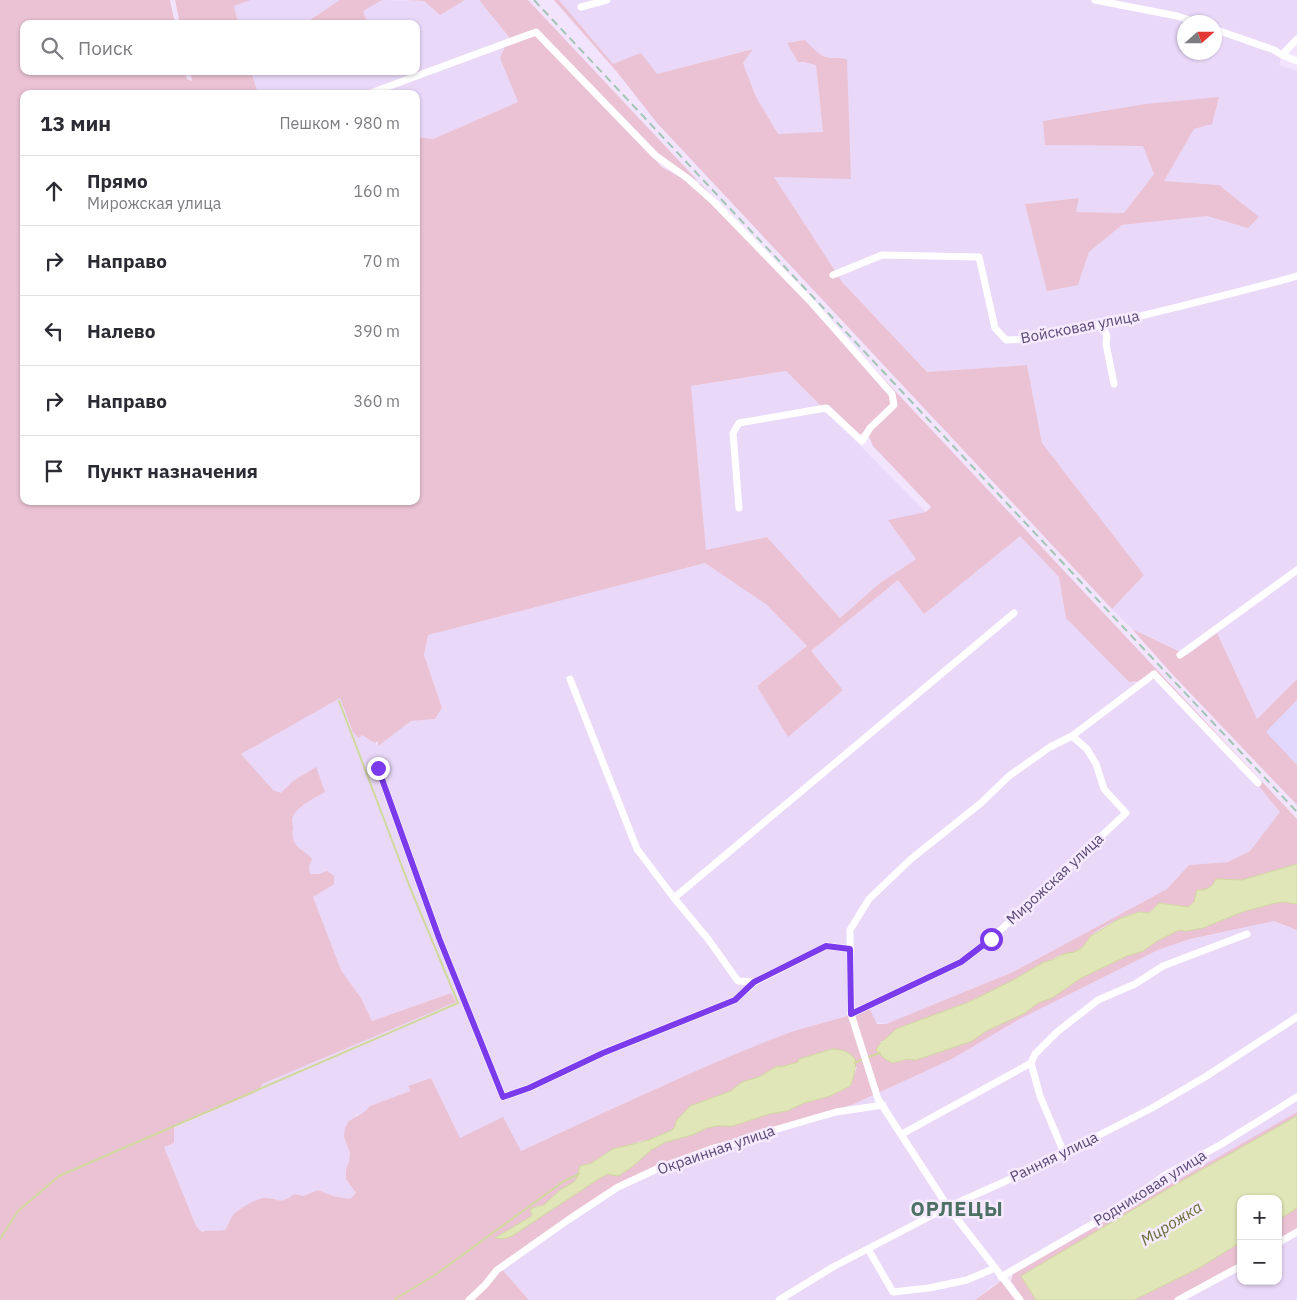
<!DOCTYPE html>
<html lang="ru">
<head>
<meta charset="utf-8">
<style>
	body { margin:0; font-family:"IBM Plex Sans",sans-serif; background:#f2f2f3; color:#2b2b33 }
	.controls { position:absolute; right:15px; bottom:15px; display:grid; overflow:hidden; border-radius:10px; box-shadow:0 1px 4px #0004 }
	.controls button { width:45px; height:45px; display:grid; place-items:center; padding:0; border:0; border-bottom:1px solid #e1e1e2; background:#fff; color:#2b2b33; font:25px sans-serif }
	.compass { position:absolute; left:1177px; top:15px; width:45px; height:45px; border-radius:50%; background:#fff; box-shadow:0 1px 4px #0004; rotate:69deg }
	.stop { position:absolute; width:15px; height:15px; margin:-11px; border:4px solid #7c3aed; border-radius:50%; background:#fff }
	.stop.end { background:#7c3aed; border-color:#fff; box-shadow:0 1px 5px #0008 }
	.list { margin:0; padding:0; list-style:none }
	h2 { display:flex; justify-content:space-between; align-items:center; height:65px; margin:0; padding:0 20px; font-size:21px }
	h2 small { font-size:16px; font-weight:400; color:#7c7c81 }
	.list li { display:grid; grid-template-columns:32px 1fr auto; gap:15px; align-items:center; box-sizing:border-box; height:70px; padding:0 20px; border-top:1px solid #e1e1e2 }
	.list b { display:block; font-size:19px; white-space:nowrap }
	.list p { margin:0; font-size:16px; white-space:nowrap; color:#7c7c81 }
	.list em { font-size:16px; font-style:normal; color:#7c7c81 }
	.icon { flex:none; width:28px; height:28px; fill:none; stroke:currentColor; stroke-width:2; stroke-linecap:round; stroke-linejoin:round }
	.map { position:relative; flex:none; width:1297px; height:1300px; overflow:hidden }
	.search { position:absolute; background:#fff; box-shadow:0 1px 4px #0004; left:20px; top:20px; width:400px; height:55px; display:flex; align-items:center; gap:12px; box-sizing:border-box; padding:0 18px; border-radius:10px; color:#7c7c81; font-size:19px }
	.panel { position:absolute; background:#fff; box-shadow:0 1px 4px #0004; left:20px; top:90px; width:400px; height:415px; border-radius:10px }
	.map>svg:first-child { display:block }
	.residential { fill:#ead8f9; fill-rule:evenodd }
	.commercial { fill:#e2d7fd }
	.green { fill:#eac2d3; fill-rule:evenodd }
	.water { fill:#e0e6b8; stroke:#d0d89e }
	.lines { fill:none; stroke-linecap:round; stroke-linejoin:round }
	.stream { stroke:#d0d89e; stroke-width:2 }
	.minor { stroke:#fff; stroke-width:7 }
	.rail { stroke:#a2c6b5; stroke-width:2; stroke-dasharray:8 5; stroke-linecap:butt }
	.route { stroke:#7c3aed; stroke-width:6 }
	.labels { text-anchor:middle; stroke-width:5; stroke-linejoin:round; paint-order:stroke }
	.street-label { font-size:15px; fill:#584975; stroke:#f6eaff }
	.water-label { font-size:16px; font-style:italic; fill:#656d37; stroke:#f6eaff }
	.district-label { font-size:20px; font-weight:bold; letter-spacing:1px; fill:#4c7063; stroke:#f6eaff }
</style>
</head>
<body>
<div class="map">
<svg width="1297" height="1300" viewBox="0 0 1297 1300">
	<rect width="100%" height="100%" fill="#f2e4fc"/>
	<g class="residential">
		<path d="M251,0H340L310,20L311,24H238L233,6Z"/>
		<path d="M382,0L424,1L440,15L465,0H479L509,37L500,58L518,102L433,139L416,137V94H258L251,71H416V24H368L363,11Z"/>
		<path d="M559,0H1297V41L1281,59L1279,65L1297,71V566L1218,626L1180,651L1132,629L1112,609L1144,575L1042,443L1027,365L927,372L843,283L774,177L851,178L842,57L829,59L816,52L805,40L793,54L797,59L816,64L823,133L778,134L756,97L743,63L752,49L657,74L613,64ZM1184,22H1214V52H1184ZM1194,129L1164,181L1219,185L1258,218L1248,227L1207,216L1122,225L1089,252L1078,285L1025,204L1079,198L1076,212L1124,213L1154,174L1144,146L1045,145Z"/>
		<path d="M786,371L926,512L916,559L880,583L840,618L767,537L706,551L691,386Z"/>
		<path d="M1020,535L1059,577L1067,618L1129,682L1156,680L1257,784L1281,812L1250,851L1228,862L1189,865L1167,889L1013,972L886,1024L849,1017L788,1034L668,1083L521,1151L460,1138L431,1078L408,1086L410,1091L370,1106L364,1112L356,1115L344,1137L350,1153L349,1162L346,1170V1179L356,1193L350,1199L333,1196L318,1190L302,1196L294,1194L287,1200L279,1202L271,1199L247,1205L233,1215L225,1230L217,1232L209,1230L202,1232L196,1226L164,1147L174,1143V1128L252,1094L262,1084L456,1002L450,993L372,1021L361,998L341,970L294,848L233,752L339,694L378,746L411,721L435,719L442,708L424,655L427,635L705,563L767,605L807,646L757,686L843,690L811,651L898,580L924,614Z"/>
		<path d="M1297,575V679L1257,719L1217,633Z"/>
		<path d="M1274,921L1297,930V1112L992,1286L975,1300H529L498,1265L617,1186L659,1164L854,1104L952,1059L1018,1020L1158,950L1190,939Z"/>
		<path d="M1297,1230V1298L1295,1300H1174L1241,1262V1281H1278V1241Z"/>
	</g>
	<path class="commercial" d="M1297,700V765L1265,732Z"/>
	<g class="green">
		<path d="M0,0H170L175,24H24V71H185L187,79L192,81L190,71H251L258,94H24V501H416V137L433,139L518,102L500,58L509,37L479,0H528L1297,819V864L1242,880L1225,879L1207,890L1188,907L1163,903H1159L1150,912C1146,913 1142,911 1138,912C1126,915 1100,927 1091,936C1085,942 1083,949 1075,952C1070,954 1065,953 1060,955C1030,970 1000,989 968,1002C944,1012 920,1020 896,1029L888,1038L880,1042L893,1063L907,1059L916,1060L972,1041L986,1031L1025,1013L1038,1003L1052,998L1081,978L1127,956L1143,951L1157,941L1179,930L1186,931L1203,928L1242,912L1275,903L1283,902L1297,904V930L1274,921L1190,939L1158,950L1018,1020L952,1059L854,1104L659,1164L617,1186L499,1266L529,1300H0ZM535,36L656,154L701,183L694,189L685,180L662,167ZM786,371L820,405H829L860,435L891,405L868,434L873,446L931,507L926,512L888,520L916,559L880,583L840,618L767,537L706,550L691,386ZM1020,536L1059,577L1066,618L1129,682L1156,680L1257,784L1280,812L1250,851L1228,862L1189,865L1167,889L1013,972L886,1024H877L869,1008C842,1020 813,1024 786,1034C696,1068 609,1111 521,1151L503,1117L460,1138L431,1078L408,1086L410,1091L370,1106L364,1112L349,1121L345,1128L344,1137L350,1153L349,1162L346,1170V1179L356,1193L350,1199L333,1196L318,1190L303,1196L294,1194C280,1206 279,1198 264,1198C257,1198 237,1210 233,1215C230,1219 228,1226 225,1230C216,1232 210,1229 202,1232L196,1226L164,1147L174,1143V1127L252,1094L260,1089L262,1084L456,1002L451,993L372,1021L361,998L341,970L313,897L334,884V876L327,871L319,874H310L309,866L312,859C307,852 298,850 295,843C292,838 292,833 293,828C293,825 292,822 292,820C294,807 315,798 325,792L316,767L293,781L281,793L273,790L241,754L340,698L353,732L359,738L362,735L375,743L378,741V746L411,721L435,719L442,708L424,655L428,635L705,563L767,605L807,646L757,686L788,737L843,690L811,651L898,580L924,614ZM808,1058L857,1067L850,1086L830,1096L804,1103L787,1111L769,1114L733,1126H716L707,1128L692,1135L666,1142L651,1150L632,1167L618,1176L608,1174L600,1178L519,1231L496,1237L530,1217L536,1206L544,1205L560,1190L574,1182L577,1178L580,1166L592,1163L606,1153L640,1141L649,1140L672,1130L690,1106L731,1091L742,1082L759,1077L777,1067H781L798,1062L800,1059Z"/>
		<path d="M175,0H251L234,6L238,24H180Z"/>
		<path d="M340,0H382L363,11L368,24H311L310,20Z"/>
		<path d="M404,0H465L440,15L424,1Z"/>
		<path d="M554,0H559L613,64L641,53L657,74L753,49L743,63L756,97L778,134L823,132L816,65L804,62H798L787,43L805,40C812,47 821,58 831,58C838,58 841,57 847,60L851,179L774,177L843,283L927,372L1027,365L1042,443L1144,575L1112,609L657,123L617,72Z"/>
		<path d="M1219,97L1212,124L1194,129L1164,181L1219,185L1259,217L1248,228L1207,216L1122,225L1089,252L1078,285L1047,291L1025,204L1079,198L1076,212L1124,213L1154,174L1143,146L1045,145L1043,121L1146,104Z"/>
		<path d="M1132,629L1187,655L1217,633L1257,719L1297,679V700L1266,732L1297,765V805L1172,674Z"/>
		<path d="M1297,1112V1116L1173,1186L1021,1276L1036,1300H1024L1011,1281L1013,1274Z"/>
		<path d="M1297,1208V1230L1278,1241V1220Z"/>
		<path d="M1241,1242V1262L1174,1300H1134L1199,1268Z"/>
		<path d="M1001,1281L1015,1300H975Z"/>
	</g>
	<g class="water">
		<path d="M1297,864V904L1283,902L1275,903L1242,912L1203,928L1186,931L1179,930L1157,941L1143,951L1127,956L1081,978L1052,998L1038,1003L1025,1013L986,1031L972,1041L916,1060L907,1059L893,1063L885,1059L876,1050C880,1041 889,1037 896,1029L969,1002L1015,979L1044,962L1052,960L1064,954L1074,952L1082,948L1091,936L1119,919L1139,912L1150,913L1159,903L1188,907L1194,902L1197,890C1208,890 1211,888 1216,879L1242,880Z"/>
		<path d="M832,1049C841,1049 853,1052 856,1062L853,1079L850,1086L830,1096L804,1103L787,1111L769,1114L733,1126H716L707,1128L692,1135L666,1142L651,1150L632,1167L618,1176L608,1174L600,1178L512,1236L503,1239L495,1238L530,1217L533,1214L530,1212L532,1208L544,1205L560,1190L574,1182L577,1178L580,1166L592,1163L613,1149L649,1140L672,1130L675,1127L676,1121L690,1106L731,1091L742,1082L759,1077L777,1066L781,1067L798,1062L799,1059Z"/>
		<path d="M1297,1116V1208L1278,1220V1199H1241V1242L1199,1268L1134,1300H1036L1021,1276L1173,1186Z"/>
	</g>
	<g class="lines">
		<g class="stream">
			<path d="M868,1057L880,1053"/>
			<path d="M854,1063L864,1059"/>
			<path d="M0,1239L18,1211L59,1176L458,1003L409,885L339,701"/>
			<path d="M395,1299L435,1275L564,1181L579,1174"/>
		</g>
		<g class="minor">
			<path d="M1095,0L1177,16L1196,22"/>
			<path d="M581,7L607,0"/>
			<path d="M1214,29L1274,50L1282,55L1297,61"/>
			<path d="M1282,55L1297,39"/>
			<path d="M368,94L536,32L655,155L687,178L714,202L810,301L892,394L894,405L870,428L862,441L826,408L739,423L733,433L739,508"/>
			<path d="M833,275L882,255L979,257L995,328L1006,340C1051,339 1097,326 1141,316C1193,303 1245,291 1297,276"/>
			<path d="M1102,325L1107,336L1106,344L1114,384"/>
			<path d="M1180,655L1297,570"/>
			<path d="M570,679L637,849L674,898L708,939L738,981L755,982"/>
			<path d="M378,768L439,938L503,1097L529,1088L603,1053L735,1000L755,982L826,946L850,949"/>
			<path d="M674,898L1014,613"/>
			<path d="M851,1014L961,962L991,939L1126,813L1104,789L1096,764L1087,749L1072,736"/>
			<path d="M1031,1063L1040,1096L1064,1153"/>
			<path d="M902,1134L1031,1063L1035,1054L1057,1032L1098,1000L1135,984L1163,966L1247,934"/>
			<path d="M1278,1243L1297,1232"/>
			<path d="M868,1249L893,1292L929,1288L967,1280L995,1268"/>
			<path d="M1001,1277L1113,1212L1165,1175L1220,1145L1297,1097"/>
			<path d="M469,1300L485,1285L497,1270L568,1220L618,1187L659,1168L714,1148L748,1140L774,1130L836,1112L883,1105"/>
			<path d="M779,1300L833,1267L948,1207L1035,1168L1152,1108L1205,1077L1297,1017"/>
			<path d="M1020,1300L948,1207L878,1099L851,1014L850,930L869,899L911,859L981,803L1009,776L1050,747L1072,736L1154,674L1258,783"/>
			<path d="M1178,1300L1241,1266"/>
		</g>
		<path class="rail" d="M534,0L1297,812"/>
	</g>
	<g class="lines">
		<path class="route" d="M378,768L439,938L503,1097L529,1088L603,1053L735,1000L754,982L826,946L850,949L851,1014L961,962L991,939"/>
	</g>
	<g class="labels">
		<g class="street-label">
			<text transform="translate(1080 327) rotate(-11)" y="5">Войсковая улица</text>
			<text transform="translate(1055 879) rotate(-43)" y="5">Мирожская улица</text>
			<text transform="translate(716 1150) rotate(-19)" y="5">Окраинная улица</text>
			<text transform="translate(1054 1157) rotate(-26)" y="5">Ранняя улица</text>
			<text transform="translate(1150 1188) rotate(-32)" y="5">Родниковая улица</text>
		</g>
		<g class="water-label">
			<text transform="translate(1171 1223) rotate(-32)" y="6">Мирожка</text>
		</g>
		<g class="district-label">
			<text x="957" y="1216">ОРЛЕЦЫ</text>
		</g>
	</g>
</svg>
<div class="controls">
<button>+</button>
<button>−</button>
</div>
<svg class="compass" viewBox="-18 -18 36 36"><path d="M0-13l5 13h-10z" fill="#e53935"/><path d="M0 13l5-13h-10z" fill="#7c7c81"/></svg>
<div class="stop" style="left:991px;top:939px"></div>
<div class="stop end" style="left:378px;top:768px"></div>
<div class="search"><svg class="icon" aria-label="search" viewBox="0 0 24 24"><circle cx="10" cy="10" r="6"/><path d="M15 15l6 6"/></svg>Поиск</div>
<section class="panel">
<h2>13 мин<small>Пешком · 980 m</small></h2>
<ul class="list">
<li><svg class="icon" aria-label="ahead" viewBox="0 0 24 24"><path d="M12 20V5M6 11l6-6 6 6"/></svg><div><b>Прямо</b><p>Мирожская улица</p></div><em>160 m</em></li>
<li><svg class="icon" aria-label="right" viewBox="0 0 24 24"><path d="M7 20v-9h11M14 6l5 5-5 5"/></svg><div><b>Направо</b></div><em>70 m</em></li>
<li><svg class="icon" aria-label="left" viewBox="0 0 24 24"><path d="M17 20v-9H6M10 6l-5 5 5 5"/></svg><div><b>Налево</b></div><em>390 m</em></li>
<li><svg class="icon" aria-label="right" viewBox="0 0 24 24"><path d="M7 20v-9h11M14 6l5 5-5 5"/></svg><div><b>Направо</b></div><em>360 m</em></li>
<li><svg class="icon" aria-label="arrive" viewBox="0 0 24 24"><path d="M6 21V4h12l-3 4 3 4H6"/></svg><div><b>Пункт назначения</b></div></li>
</ul>
</section>
</div>
</body>
</html>
